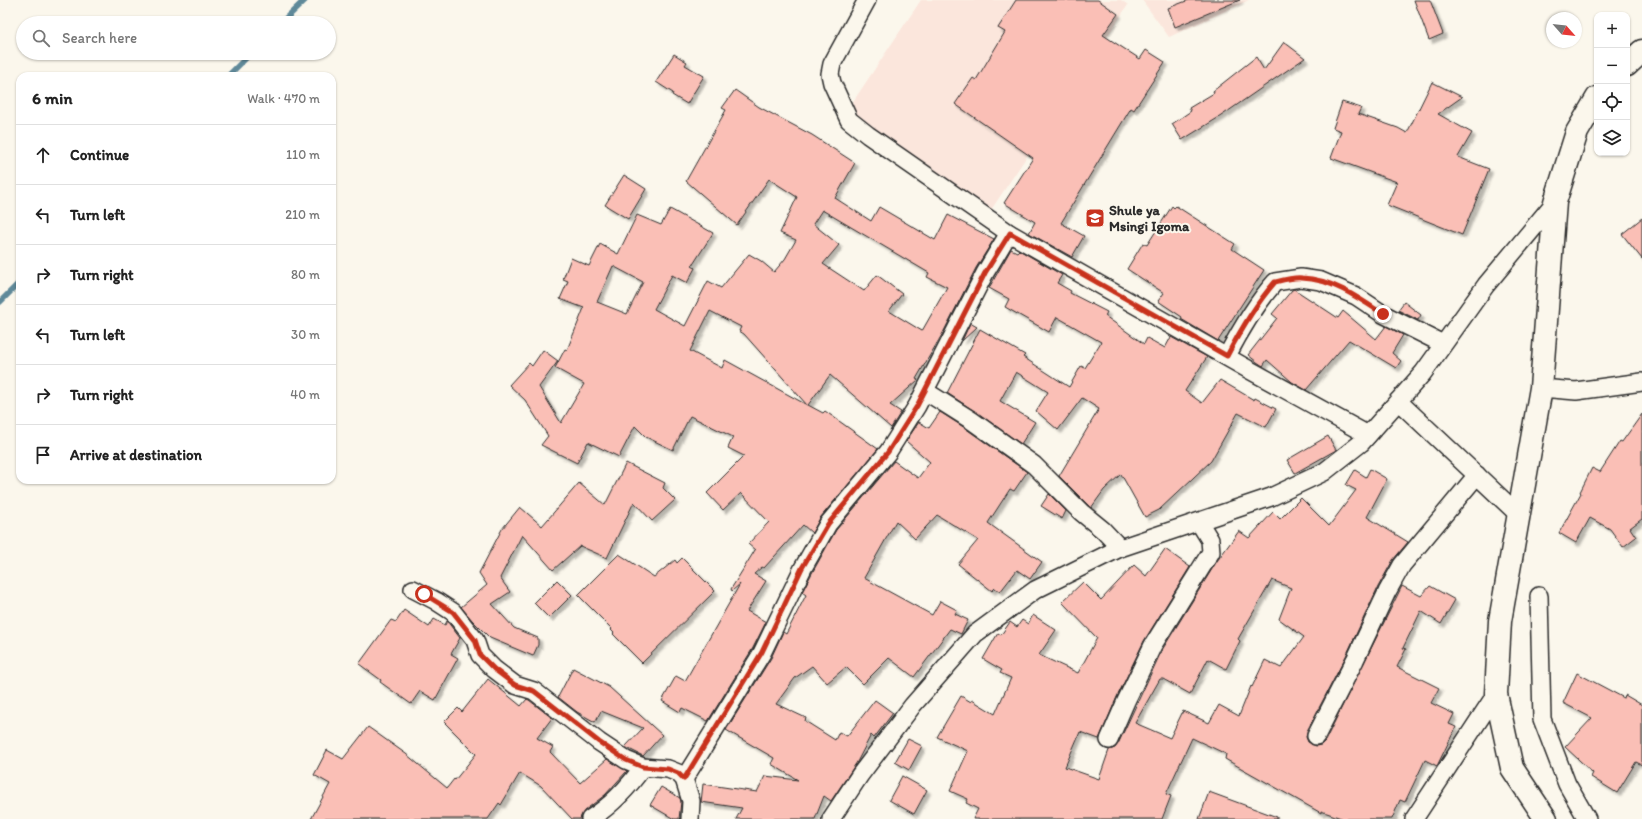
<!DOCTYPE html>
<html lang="en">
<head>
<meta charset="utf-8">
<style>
	body { margin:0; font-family:Itim,sans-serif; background:#f2f2f2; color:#222 }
	.controls { position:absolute; right:12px; top:12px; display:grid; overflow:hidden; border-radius:8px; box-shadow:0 1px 3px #0004 }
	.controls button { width:36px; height:36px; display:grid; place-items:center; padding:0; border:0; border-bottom:1px solid #e0e0e0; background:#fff; color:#222; font:20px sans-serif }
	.compass { position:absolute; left:1546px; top:12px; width:36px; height:36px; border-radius:50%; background:#fff; box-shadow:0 1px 3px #0004; rotate:117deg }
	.stop { position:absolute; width:12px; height:12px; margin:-9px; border:3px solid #c8321e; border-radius:50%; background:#fff }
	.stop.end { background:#c8321e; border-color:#fff; box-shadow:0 1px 4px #0008 }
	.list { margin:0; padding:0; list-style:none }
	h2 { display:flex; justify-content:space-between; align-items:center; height:52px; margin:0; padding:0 16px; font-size:17px }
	h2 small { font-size:13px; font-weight:400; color:#767676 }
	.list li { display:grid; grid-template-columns:26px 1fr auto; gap:12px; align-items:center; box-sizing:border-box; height:60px; padding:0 16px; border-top:1px solid #e0e0e0 }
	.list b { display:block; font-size:15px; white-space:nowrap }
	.list em { font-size:13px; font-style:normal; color:#767676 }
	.icon { flex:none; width:22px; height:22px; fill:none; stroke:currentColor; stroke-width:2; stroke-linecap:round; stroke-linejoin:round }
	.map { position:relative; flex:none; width:1642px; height:819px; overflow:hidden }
	.search { position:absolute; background:#fff; box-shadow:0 1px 3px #0004; left:16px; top:16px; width:320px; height:44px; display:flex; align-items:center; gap:10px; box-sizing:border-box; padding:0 14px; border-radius:22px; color:#767676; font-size:15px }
	.panel { position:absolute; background:#fff; box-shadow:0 1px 3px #0004; left:16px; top:72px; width:320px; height:412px; border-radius:12px }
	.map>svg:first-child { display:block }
	.built { fill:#fbe6dc }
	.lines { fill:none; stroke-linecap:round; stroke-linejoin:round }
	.stream { stroke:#5f8999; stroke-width:6 }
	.building { fill:#fabfb6; stroke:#2b2b2b; fill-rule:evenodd; filter:url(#shadow) }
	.street-casing { stroke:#2b2b2b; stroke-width:20 }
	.highway-casing { stroke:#2b2b2b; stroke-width:25 }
	.street { stroke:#fbf7ec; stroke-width:17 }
	.highway { stroke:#fbf7ec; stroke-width:22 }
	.route { stroke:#c8321e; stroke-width:5 }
	.labels { text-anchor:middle; stroke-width:4; stroke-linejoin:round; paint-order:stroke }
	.poi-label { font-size:14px; font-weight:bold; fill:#2b2b2b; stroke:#fbf7ec; text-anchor:start }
</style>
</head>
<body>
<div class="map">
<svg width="1642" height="819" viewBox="0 0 1642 819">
	<defs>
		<filter id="shadow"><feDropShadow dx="3.5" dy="3.5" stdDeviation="1" flood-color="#0004"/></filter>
	</defs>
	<rect width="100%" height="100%" fill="#fbf7ec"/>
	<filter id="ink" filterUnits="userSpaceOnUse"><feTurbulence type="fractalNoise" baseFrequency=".025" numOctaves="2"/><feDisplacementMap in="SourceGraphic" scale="8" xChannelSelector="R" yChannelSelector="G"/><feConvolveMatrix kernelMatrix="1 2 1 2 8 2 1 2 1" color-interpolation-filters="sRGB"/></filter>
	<g filter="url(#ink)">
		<g class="built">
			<path d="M921,0H1121L1128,5L991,210L846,112Z"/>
			<path d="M1142,0H1249L1169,37Z"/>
		</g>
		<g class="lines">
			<g class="stream">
				<path d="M281,23L305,0"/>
				<path d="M228,76L251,53"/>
				<path d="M0,302L20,282"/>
			</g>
		</g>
		<g class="building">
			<path d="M1016,0H1098L1118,14L1103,35L1140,59L1146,50L1165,62L1134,110L1131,108L1061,223L1084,236L1072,257L1029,233L1035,222L1004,203L1033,158L955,104L973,78L976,80L1005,32L998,28Z"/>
			<path d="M1189,0H1240L1175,27L1168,8Z"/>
			<path d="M1414,0H1430L1443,34L1429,40Z"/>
			<path d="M1284,42L1305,58L1221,116L1182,140L1172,124L1191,111L1189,108L1214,93L1213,91L1256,57L1264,70Z"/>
			<path d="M674,54L687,62L685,65L704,76L687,104L672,95L673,93L656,82Z"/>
			<path d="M1432,82L1462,97L1438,114L1472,133L1458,157L1489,169L1462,235L1387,205L1397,182L1331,158L1341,131L1333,128L1342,102L1361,108L1358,114L1398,128L1407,133Z"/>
			<path d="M735,90L759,107L812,135L855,163L835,198L871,221L879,207L935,240L948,215L994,239L976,268L943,333L916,379L918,380L890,405L901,412L891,428L830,375L808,405L823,413L825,411L878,449L820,518L812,533L803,525L764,568L762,567L754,574L766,581L747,611L766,622L753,648L708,721L682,708L680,712L662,701L676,676L685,681L740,584L732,591L731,589L755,550L748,544L769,522L741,493L723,510L707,493L744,456L728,448L733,437L690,416L673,450L646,437L635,426L619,457L588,442L577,463L541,445L548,436L525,400L509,385L529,363L532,366L543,350L558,361L539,387L561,423L584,384L555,368L565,349L567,350L584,308L560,299L568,281L563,279L571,258L589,266L600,244L618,254L637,215L661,225L670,209L713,233L692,266L695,268L687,283L672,275L654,309L685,326L708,281L721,288L749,254L761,261L774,272L785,259L796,240L780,233L797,197L769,179L737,225L686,181L726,110L722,108ZM822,210L929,273L927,277L947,287L922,331L889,311L902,294L877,275L864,291L823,264L839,245L813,224ZM613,266L643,282L627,314L597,302ZM710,311L741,327L739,331L744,334L807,405L725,360L722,368L690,351Z"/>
			<path d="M624,175L646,189L628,219L605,205Z"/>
			<path d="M1172,206L1174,208L1176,206L1235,244L1232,249L1264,270L1218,341L1181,319L1182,317L1158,301L1164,293L1127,269L1143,243L1147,245Z"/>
			<path d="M1642,218V259L1622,234Z"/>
			<path d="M1011,249L1017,252L1019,250L1062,275L1057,283L1071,291L1070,293L1107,312L1105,316L1144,344L1147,338L1165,348L1171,337L1207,357L1185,391L1202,403L1220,380L1254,400L1255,398L1276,409L1266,427L1238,413L1211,461L1159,510L1145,517L1121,474L1104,490L1091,508L1059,476L1099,409L1082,398L1058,430L1036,411L1048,392L1016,372L1000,401L1035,422L1021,444L976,412L947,393L980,329L1025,355L1023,357L1069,387L1081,366L1085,368L1101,342L1057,317L1049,332L1005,307L1009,299L989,288Z"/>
			<path d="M1294,289L1338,318L1343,311L1376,339L1386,326L1403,335L1392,353L1401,361L1396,368L1349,340L1306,390L1292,382L1267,360L1263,366L1257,362L1248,355L1277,318L1272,314L1292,290Z"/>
			<path d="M1404,302L1421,315L1418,320L1398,310Z"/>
			<path d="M970,323L977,327L962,341Z"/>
			<path d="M940,412L965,428L1027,472L1014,491L1010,489L988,523L1042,562L1030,579L1017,570L1000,592L995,588L992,591L958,564L978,540L937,515L915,539L896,521L864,578L932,615L940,601L957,610L955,614L968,620L961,634L950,629L914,677L889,658L863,684L846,667L827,683L812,666L795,678L776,704L806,718L805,721L835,740L839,732L847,736L875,700L893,713L874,738L871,735L857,762L831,801L824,796L815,819H736L742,808L701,802L703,784L757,792L765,776L798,780L771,764L774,758L726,730L771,658L783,632L786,634L806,595L802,592L812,573L836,530L894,461L918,478L930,462L906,441L919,422L929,428Z"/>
			<path d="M1642,414V519L1630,528L1636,537L1623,547L1610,529L1590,518L1576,543L1559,533L1581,493L1580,492L1592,468L1600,472L1620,441L1622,442Z"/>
			<path d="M1328,436L1336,450L1295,473L1287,460Z"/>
			<path d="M626,463L665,483L663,488L675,500L652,521L634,502L607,558L580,546L553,570L522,535L500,578L510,592L492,604L514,628L538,638V645L533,656L490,638L472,620L461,607L487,585L479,573L502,529L520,507L542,526L579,483L605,505Z"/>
			<path d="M1370,469L1387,479L1367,517L1408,542L1393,560L1378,587L1346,656L1307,731L1306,737L1308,742L1316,746L1321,745L1325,741L1402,586L1421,596L1430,586L1455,600L1441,624L1421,611L1403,648L1406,649L1397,667L1439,688L1431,703L1454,714L1449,724L1456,727L1437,766L1425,760L1405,802L1400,800L1392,819H1344L1321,811V813L1225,759L1226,754L1192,738L1166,794L1171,796L1162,819H973L978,809L966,803L968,799L950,791L968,751L937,737L961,696L971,702L972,700L995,714L1011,678L1000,673L1002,670L983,659L998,633L1001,635L1010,622L1017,627L1022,620L1028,624L1033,615L1056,630L1039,655L1078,673L1097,638L1062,602L1083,582L1101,600L1134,565L1146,576L1165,549L1190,567L1144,641L1117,697L1099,739L1080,732L1065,767L1099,779L1109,750L1115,748L1118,744L1162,650L1217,561L1239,531L1249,538L1273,512L1280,519L1301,498L1329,526L1356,490L1346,485L1355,470L1366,477ZM1272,580L1291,588L1279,619L1304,637L1281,668L1265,660L1252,687L1251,686L1239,716L1219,705L1209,723L1183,711L1170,738L1135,723L1160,679H1163L1190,694L1208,659L1226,669L1240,641L1238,639Z"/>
			<path d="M1049,494L1066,511L1062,519L1041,506Z"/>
			<path d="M619,554L654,577L675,560L677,563L682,558L715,591L642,663L613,634L614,633L611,630L612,629L578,595Z"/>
			<path d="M557,580L572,595L549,618L534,603Z"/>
			<path d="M404,610L429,627L434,619L445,625L447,621L460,638L451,654L458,658L435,700L420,691L411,704L380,682L381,680L359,664L391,620L396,622Z"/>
			<path d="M573,668L609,687L662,735L643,756L625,747L643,728L601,711L595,722L577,712L558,697Z"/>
			<path d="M1577,673L1624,698L1625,695L1642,705V765L1636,762L1617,793L1591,777L1593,773L1565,747L1592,718L1563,703Z"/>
			<path d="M488,679L521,706L527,699L529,700L552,718L537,738L553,747L550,752L580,783L607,759L627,771L605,795L584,811L580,819H572L541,786L520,773L501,805L499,803L488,819H311L330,784L314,775L327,750L343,759L368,727L406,754L447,788L454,779L455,780L476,754L444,722L458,708L462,712Z"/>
			<path d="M908,739L922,746L909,770L895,762Z"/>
			<path d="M902,776L927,790L914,814L889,800Z"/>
			<path d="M661,787L680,798L681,802L679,819H674L650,805Z"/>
			<path d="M1209,792L1277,817V819H1199Z"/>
		</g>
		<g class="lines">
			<defs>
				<g id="street">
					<path d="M867,0L832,64L830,74L832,83L849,120L868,135L1009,233L1246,368L1368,435"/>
					<path d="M1227,356C1241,329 1255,305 1275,282L1301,278L1321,281L1356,296L1383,314L1443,344"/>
					<path d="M1541,388L1576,391L1642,382"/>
					<path d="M925,391L971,420L1034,465L1081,512L1103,530L1120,548"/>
					<path d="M1398,401L1519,515"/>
					<path d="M413,589L436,601L453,612L475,640L480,655L494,669L515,685L534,691L599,742L626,760L643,767L668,769L678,773L684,779L691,801L690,819"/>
					<path d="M1539,596L1542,719L1567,784L1587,819"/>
					<path d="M1316,736L1355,660L1387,592L1402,565L1477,475"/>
					<path d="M1109,740L1126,701L1153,645L1211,552L1210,540L1199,522"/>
					<path d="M684,779L762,653L803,568L828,524L888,452L917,406L985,273L1009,233"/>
					<path d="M590,819C611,806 628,788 643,767"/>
					<path d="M831,819L860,775L913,705L975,634L1035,590L1120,548L1271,497L1324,472L1361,443L1423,373L1486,285L1555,202"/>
					<path d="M1414,819L1496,694"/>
				</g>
				<g id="highway">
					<path d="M1627,65L1642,51"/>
					<path d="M1546,819L1512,768L1496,694L1500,621L1541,388L1555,202L1577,132L1597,98"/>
				</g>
			</defs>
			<use href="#street" class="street-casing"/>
			<use href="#highway" class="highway-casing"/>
			<use href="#street" class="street"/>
			<use href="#highway" class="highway"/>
		</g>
	</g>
	<g class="lines" filter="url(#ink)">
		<path class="route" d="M424,594L453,612L475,640L480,655L494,669L515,685L534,691L599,742L626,760L643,767L668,769L678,773L684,779L762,652L802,568L828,524L888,452L917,406L985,273L1010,233L1227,356C1241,329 1255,305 1275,282C1283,280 1294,277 1302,278C1332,279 1359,298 1383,314"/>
	</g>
	<defs>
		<symbol id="school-square" viewBox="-11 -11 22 22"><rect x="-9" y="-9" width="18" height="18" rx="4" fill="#c8321e" stroke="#fbf7ec"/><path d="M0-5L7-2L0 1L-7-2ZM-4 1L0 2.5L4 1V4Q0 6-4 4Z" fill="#fff"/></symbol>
	</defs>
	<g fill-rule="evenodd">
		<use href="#school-square" x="1084" y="207" width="22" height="22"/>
	</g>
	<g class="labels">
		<g class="poi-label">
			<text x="1109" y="215">Shule ya<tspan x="1109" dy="16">Msingi Igoma</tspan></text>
		</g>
	</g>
</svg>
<div class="controls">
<button>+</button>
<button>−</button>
<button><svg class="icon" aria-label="locate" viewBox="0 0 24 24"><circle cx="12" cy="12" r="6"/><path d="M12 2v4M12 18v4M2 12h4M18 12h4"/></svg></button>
<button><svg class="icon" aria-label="layers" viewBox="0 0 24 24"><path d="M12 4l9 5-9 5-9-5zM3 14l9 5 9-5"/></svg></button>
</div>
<svg class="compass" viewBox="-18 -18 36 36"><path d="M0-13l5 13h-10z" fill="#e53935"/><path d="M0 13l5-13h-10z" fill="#767676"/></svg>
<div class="stop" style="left:424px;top:594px"></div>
<div class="stop end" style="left:1383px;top:314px"></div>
<div class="search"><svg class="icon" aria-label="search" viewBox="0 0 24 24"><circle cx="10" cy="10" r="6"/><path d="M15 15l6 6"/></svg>Search here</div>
<section class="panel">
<h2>6 min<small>Walk · 470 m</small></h2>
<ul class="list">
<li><svg class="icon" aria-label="ahead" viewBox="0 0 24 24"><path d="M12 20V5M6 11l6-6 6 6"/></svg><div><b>Continue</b></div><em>110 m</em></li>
<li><svg class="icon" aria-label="left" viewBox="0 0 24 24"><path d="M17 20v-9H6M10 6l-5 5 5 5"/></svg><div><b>Turn left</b></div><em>210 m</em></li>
<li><svg class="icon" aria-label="right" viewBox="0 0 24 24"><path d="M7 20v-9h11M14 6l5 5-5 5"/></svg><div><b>Turn right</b></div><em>80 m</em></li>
<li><svg class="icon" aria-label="left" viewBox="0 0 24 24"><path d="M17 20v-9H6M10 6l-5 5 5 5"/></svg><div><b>Turn left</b></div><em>30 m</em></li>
<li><svg class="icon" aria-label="right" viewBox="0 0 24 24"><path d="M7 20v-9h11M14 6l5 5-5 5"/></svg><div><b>Turn right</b></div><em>40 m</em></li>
<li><svg class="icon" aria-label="arrive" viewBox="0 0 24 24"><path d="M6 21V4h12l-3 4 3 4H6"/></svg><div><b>Arrive at destination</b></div></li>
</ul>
</section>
</div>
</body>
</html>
